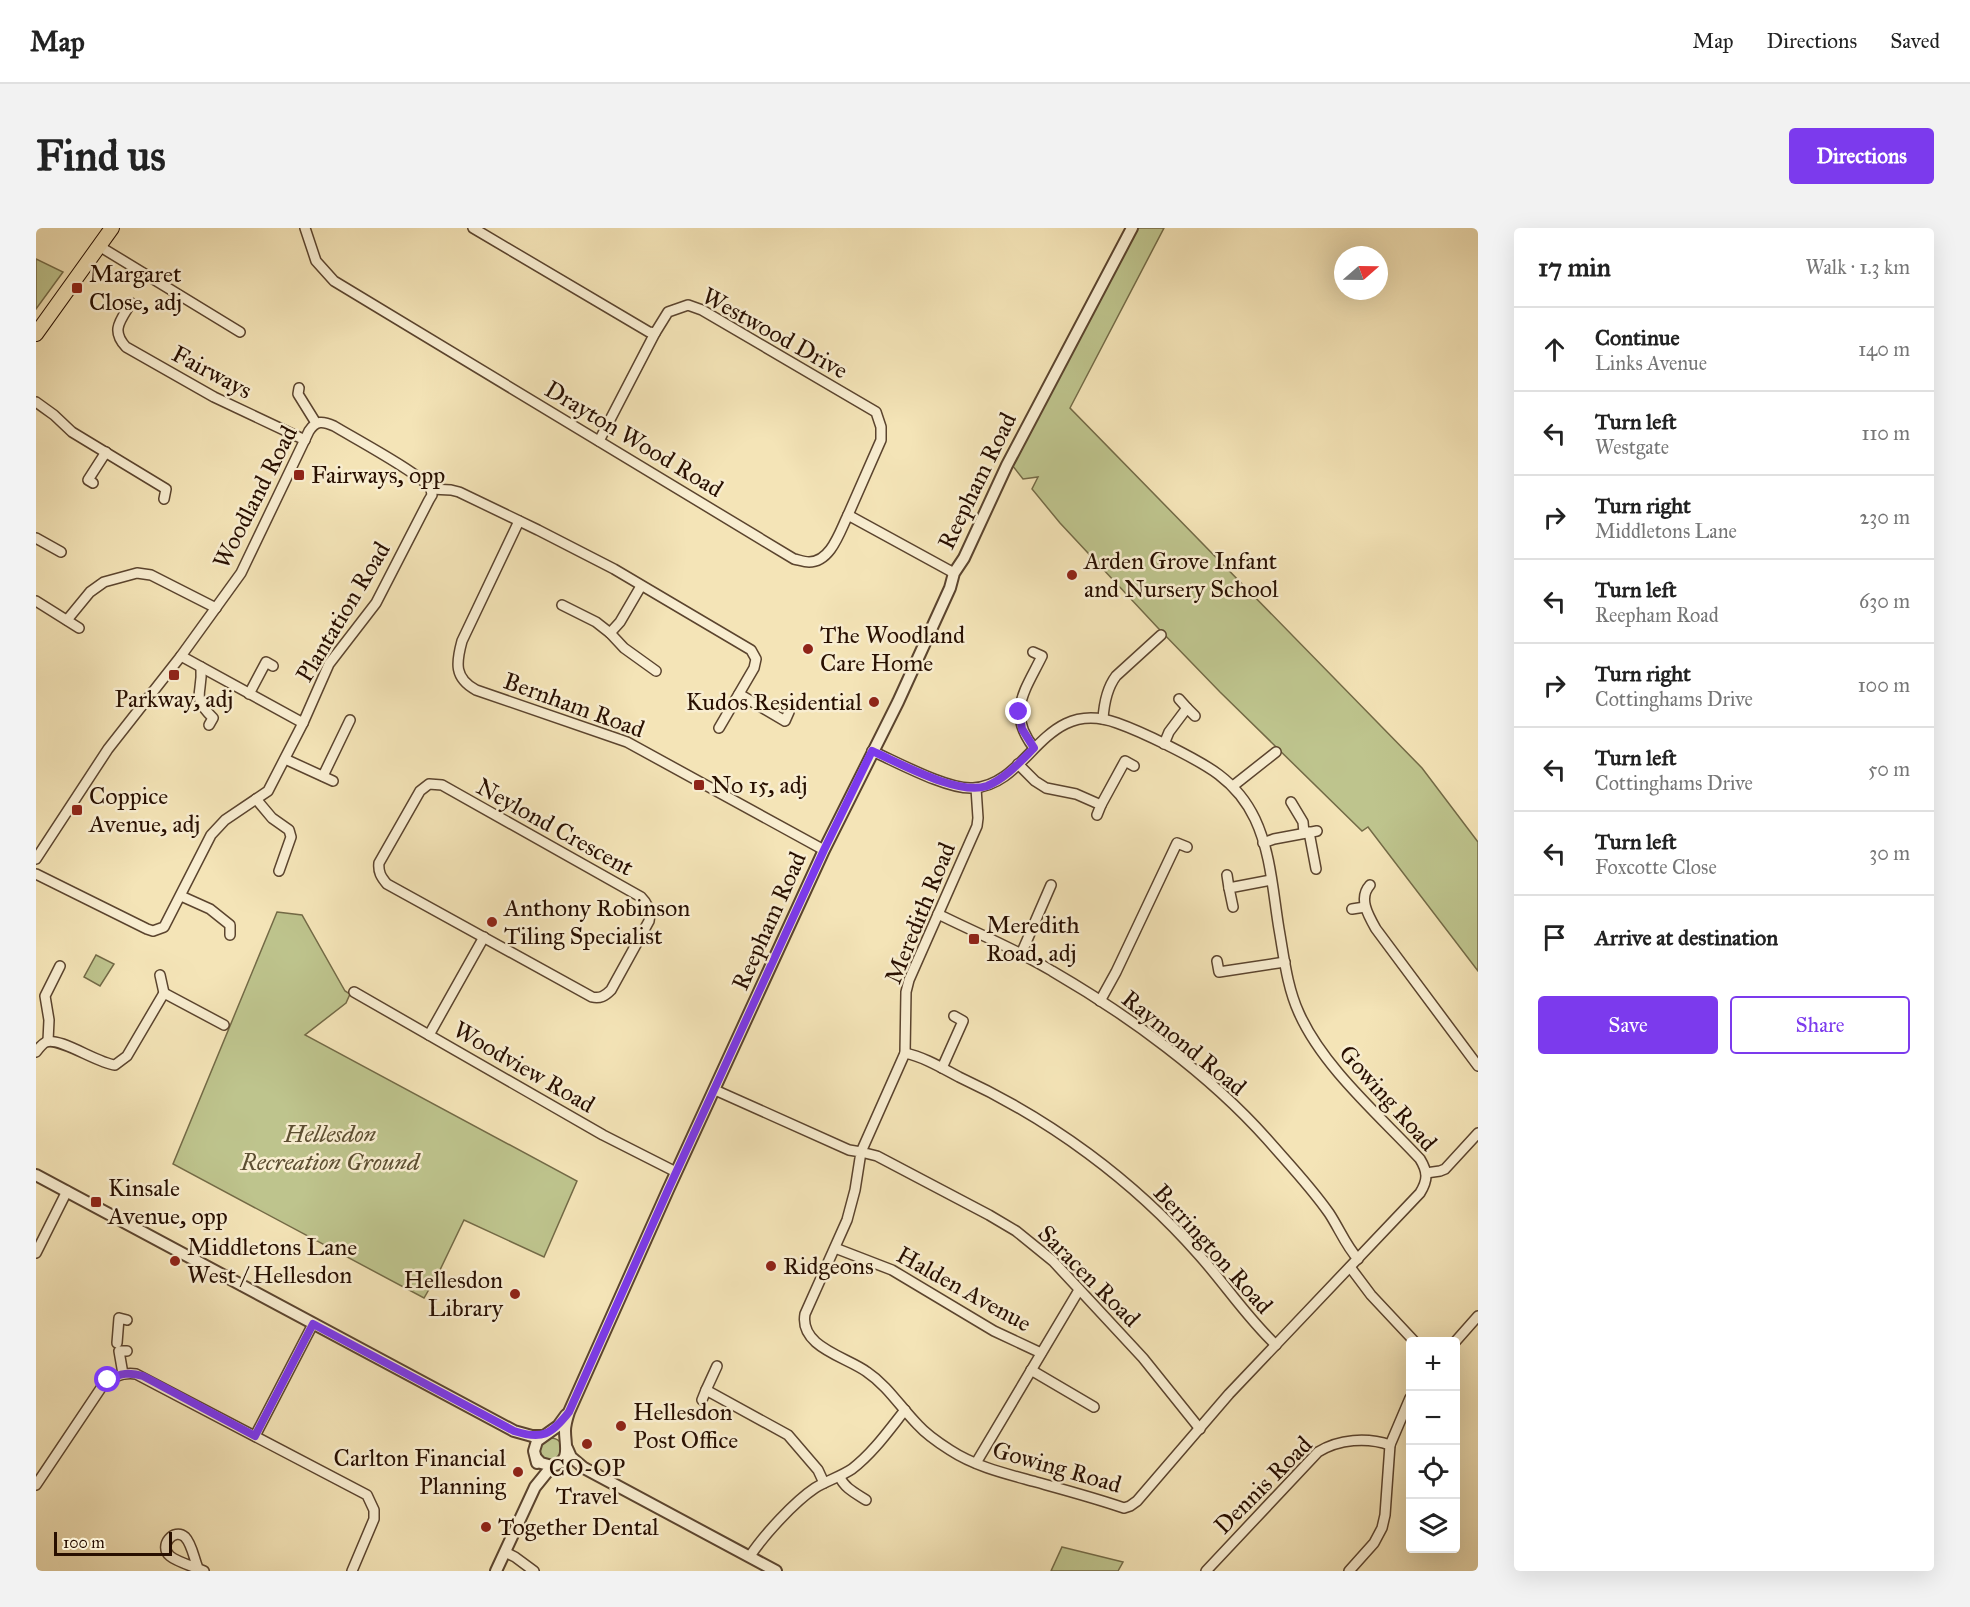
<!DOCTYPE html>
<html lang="en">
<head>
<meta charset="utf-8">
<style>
	body { margin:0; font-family:"IM FELL Great Primer",serif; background:#f2f2f2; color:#222 }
	.controls { position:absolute; right:18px; bottom:18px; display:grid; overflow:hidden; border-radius:6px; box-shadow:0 6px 24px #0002 }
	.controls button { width:54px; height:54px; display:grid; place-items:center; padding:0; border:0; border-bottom:2px solid #e0e0e0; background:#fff; color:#222; font:30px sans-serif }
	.compass { position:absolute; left:1298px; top:18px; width:54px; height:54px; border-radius:50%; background:#fff; box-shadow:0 6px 24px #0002; rotate:70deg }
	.scale { position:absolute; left:18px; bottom:15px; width:118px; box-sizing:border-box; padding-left:6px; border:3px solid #280f00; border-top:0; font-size:16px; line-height:21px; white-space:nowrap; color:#280f00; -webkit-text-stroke:4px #f8edd0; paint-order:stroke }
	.stop { position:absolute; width:18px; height:18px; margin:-14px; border:4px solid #7c3aed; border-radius:50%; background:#fff }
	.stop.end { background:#7c3aed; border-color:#fff; box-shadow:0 2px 6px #0008 }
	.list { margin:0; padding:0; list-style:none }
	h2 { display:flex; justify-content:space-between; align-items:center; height:78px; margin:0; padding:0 24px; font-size:26px }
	h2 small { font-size:20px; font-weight:400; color:#767676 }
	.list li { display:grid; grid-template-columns:39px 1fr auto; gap:18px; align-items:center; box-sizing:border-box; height:84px; padding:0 24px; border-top:2px solid #e0e0e0 }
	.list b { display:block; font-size:22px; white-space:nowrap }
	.list p { margin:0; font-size:20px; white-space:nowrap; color:#767676 }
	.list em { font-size:20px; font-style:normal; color:#767676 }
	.actions { display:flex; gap:12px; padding:18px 24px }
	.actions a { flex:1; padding:14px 0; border:2px solid #7c3aed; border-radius:6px; text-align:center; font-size:21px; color:#7c3aed }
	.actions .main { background:#7c3aed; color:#fff }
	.icon { flex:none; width:33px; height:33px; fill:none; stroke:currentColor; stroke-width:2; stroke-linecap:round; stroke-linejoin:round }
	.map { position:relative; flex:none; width:1442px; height:1343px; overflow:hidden; border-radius:6px }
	header { display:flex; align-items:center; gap:36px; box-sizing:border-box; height:84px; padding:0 30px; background:#fff; border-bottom:2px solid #e0e0e0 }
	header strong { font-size:28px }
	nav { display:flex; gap:33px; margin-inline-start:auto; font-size:21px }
	.intro { display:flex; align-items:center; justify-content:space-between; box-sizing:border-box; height:144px; padding:0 36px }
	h1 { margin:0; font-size:42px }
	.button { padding:15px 27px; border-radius:6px; background:#7c3aed; color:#fff; font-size:21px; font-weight:700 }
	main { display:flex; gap:36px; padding:0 36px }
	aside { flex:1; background:#fff; border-radius:6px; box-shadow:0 6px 24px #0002 }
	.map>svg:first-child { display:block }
	.green { fill:#bec48d; stroke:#736a46; stroke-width:1.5 }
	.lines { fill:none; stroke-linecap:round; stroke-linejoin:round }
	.minor-casing { stroke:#5b442e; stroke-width:12 }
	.tertiary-casing { stroke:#5b442e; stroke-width:14 }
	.primary-casing { stroke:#280f00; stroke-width:16 }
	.minor { stroke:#f8edd0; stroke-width:9 }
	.tertiary { stroke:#f8edd0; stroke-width:10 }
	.primary { stroke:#f4e4b7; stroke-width:14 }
	.route { stroke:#7c3aed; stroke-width:8 }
	.poi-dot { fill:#8f2418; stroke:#f8edd0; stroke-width:2 }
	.labels { text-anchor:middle; stroke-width:5; stroke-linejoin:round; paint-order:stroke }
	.poi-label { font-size:24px; fill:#280f00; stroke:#f8edd0; text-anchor:start }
	.street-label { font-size:24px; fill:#280f00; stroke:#f8edd0 }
	.park-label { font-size:24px; font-style:italic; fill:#5c4e31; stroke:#f8edd0 }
</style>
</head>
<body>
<header>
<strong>Map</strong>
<nav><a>Map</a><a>Directions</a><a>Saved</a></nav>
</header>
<div class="intro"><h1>Find us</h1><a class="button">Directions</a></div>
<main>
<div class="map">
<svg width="1442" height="1343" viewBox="0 0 1442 1343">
	<rect width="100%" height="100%" fill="#f4e4b7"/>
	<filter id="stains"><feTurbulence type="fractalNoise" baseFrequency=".00333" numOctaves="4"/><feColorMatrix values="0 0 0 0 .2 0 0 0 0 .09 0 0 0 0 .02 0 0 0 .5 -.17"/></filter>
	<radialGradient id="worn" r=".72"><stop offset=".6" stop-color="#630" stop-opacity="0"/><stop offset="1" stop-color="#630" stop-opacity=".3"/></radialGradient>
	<g class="green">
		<path d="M1101,0H1128L1034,180L1386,540L1442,614V743L1332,599L1326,603L1184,464L1122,400L1024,295L996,261L1002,249L987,251L976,237Z"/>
		<path d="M0,31L27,44L0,81Z"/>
		<path d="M241,684L266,687L309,763L314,766L310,775L269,807L541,953L508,1029L428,992L403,1044L388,1070L137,936Z"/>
		<path d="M60,727L78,736L64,758L48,749Z"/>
		<circle cx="515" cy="1222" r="12"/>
		<path d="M1026,1319L1087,1334L1082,1343H1015Z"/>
	</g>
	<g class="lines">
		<defs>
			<g id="minor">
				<path d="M269,0L280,33L298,53L758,331C763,332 768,334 773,334C795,334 804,303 812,287L918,345"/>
				<path d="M437,0L613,104L619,105L632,84L652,77L666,82L840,184L845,199V212L812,287"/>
				<path d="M63,18L204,104"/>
				<path d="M95,75C85,92 74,102 90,119L178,169L269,212"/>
				<path d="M263,160L262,166L280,195"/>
				<path d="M0,174L18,187L36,204L130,261L128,271"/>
				<path d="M563,213L619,105"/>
				<path d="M57,255L52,252L70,224"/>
				<path d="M483,293L426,413C420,435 418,450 440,462L591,514L788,622"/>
				<path d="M0,310L25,324"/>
				<path d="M0,373L43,400"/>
				<path d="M526,377L560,394L574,405L584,394L605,358"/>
				<path d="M31,392L54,364L68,354L101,345L115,347L180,380"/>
				<path d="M574,405L588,420L620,443"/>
				<path d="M997,424L1006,428C989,463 970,484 998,520"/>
				<path d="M145,428L267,495"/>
				<path d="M165,439C167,468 154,467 177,490L173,497"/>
				<path d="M213,466L230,434L237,438"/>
				<path d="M703,466L749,493L753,484"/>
				<path d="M1143,471L1151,480"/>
				<path d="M1067,491C1068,475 1071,460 1080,448L1125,407"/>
				<path d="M1128,516L1133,504L1151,480L1159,488"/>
				<path d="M249,531L297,553"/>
				<path d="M982,536L999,553L1010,560L1040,566L1065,577L1061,587"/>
				<path d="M287,548L314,492"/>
				<path d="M393,556L406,557L605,669C612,676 615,683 613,693L575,762C569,768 564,771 556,769L351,656C345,649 342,644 343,635L384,563Z"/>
				<path d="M1197,558L1240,524"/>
				<path d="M940,560L942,590L941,598L873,752L870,764L869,825L825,924L841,928L953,987L980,1003L1017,1033L1107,1130L1164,1201"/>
				<path d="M220,571L236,590L253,602L255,609L243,643"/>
				<path d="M1255,574L1267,594L1268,605"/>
				<path d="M1065,577L1089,533L1098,538"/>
				<path d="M1273,604L1280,641"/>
				<path d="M1227,615L1238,611L1281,603"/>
				<path d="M0,631L72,521L145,428L205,345L273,203C280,192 287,193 298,198C316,209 387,247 395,261L415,262L423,264L502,302L578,341L715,422L720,431L718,440L683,500"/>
				<path d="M0,646L111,701L117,703L128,699L175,607L189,592L232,563L267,495L293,436L340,375L393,272L396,267L395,261"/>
				<path d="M1191,647L1193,660"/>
				<path d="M1334,657C1322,670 1332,687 1340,701L1442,838"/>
				<path d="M145,668L174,681L194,697V707"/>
				<path d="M1197,679L1193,660L1235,652"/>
				<path d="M1316,681L1329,679"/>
				<path d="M902,686C940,705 980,721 1016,743C1092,787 1173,846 1231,911C1252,935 1275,959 1293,985C1303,1000 1310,1018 1322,1031"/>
				<path d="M985,726L1015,657"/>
				<path d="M1181,733L1183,744L1249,734"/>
				<path d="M124,747L128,765"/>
				<path d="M318,764L567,907L640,944"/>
				<path d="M1064,773L1080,744L1141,615L1151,619"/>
				<path d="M393,807L448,709"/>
				<path d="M12,813L13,792L9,768L24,738"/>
				<path d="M0,824C3,820 6,816 10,814C24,809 61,835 79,837L91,828L128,765L188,797"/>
				<path d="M869,825C888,829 906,840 923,849C1014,891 1097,952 1163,1027C1189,1056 1211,1090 1240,1117"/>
				<path d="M906,840L927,793L918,788"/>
				<path d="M679,862L813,922L825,924L819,962L811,992L769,1086C763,1119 811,1129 831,1144C852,1158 865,1180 882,1197C891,1207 903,1215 914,1222C940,1239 971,1246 1000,1254C1029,1262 1059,1270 1088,1280L1094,1278L1101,1273L1193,1166L1384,965C1392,952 1392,944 1384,931C1343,887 1287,839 1263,785C1251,759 1248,729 1243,701C1237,665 1235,625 1219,591C1200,551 1169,536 1131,517C1115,509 1098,501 1081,495C1007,468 994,557 937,560C912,562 861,534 836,523"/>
				<path d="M1390,945L1404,943L1409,941L1442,905"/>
				<path d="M799,1020L856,1042L958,1103L1005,1125"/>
				<path d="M0,1025L31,963"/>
				<path d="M1314,1039L1335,1067L1379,1114"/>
				<path d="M1419,1114L1442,1088"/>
				<path d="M81,1115L83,1090L91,1092"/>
				<path d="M995,1142L1058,1179"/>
				<path d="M87,1146L83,1123H91"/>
				<path d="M670,1162L681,1138"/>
				<path d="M666,1172L670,1162L752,1207L782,1242L788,1255"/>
				<path d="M219,1208L277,1096"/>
				<path d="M940,1235L1043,1062"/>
				<path d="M804,1249C808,1260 821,1266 830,1272"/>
				<path d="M0,1257L67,1157C77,1148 87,1144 100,1146L331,1267L338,1282V1291L316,1343"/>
				<path d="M469,1324L479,1329L498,1343"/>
				<path d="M714,1328C728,1307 758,1274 779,1260C790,1253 804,1249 816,1241C837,1225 853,1202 869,1182"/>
				<path d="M162,1340C158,1331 156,1316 149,1309C138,1299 122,1318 134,1328C141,1334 159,1339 168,1343"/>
				<path d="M1170,1343L1282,1224C1303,1211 1331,1209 1354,1217"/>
				<path d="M1313,1343L1338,1315L1346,1300L1349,1287L1354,1217L1374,1170"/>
			</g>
			<g id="tertiary">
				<path d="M0,947L478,1203L496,1208H506"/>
				<path d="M531,1220L535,1229L548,1240L740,1343"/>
				<path d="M500,1230L505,1235L516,1238C536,1233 529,1218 529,1203C529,1196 531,1190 533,1184L632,962L788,622L862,474L914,360L918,345L928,330L971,237L1096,0"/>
				<path d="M501,1235L498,1223L501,1213L522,1198L530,1187"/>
				<path d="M460,1343L499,1259L516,1238"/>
			</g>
			<path id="primary" d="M0,106L76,0"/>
		</defs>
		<use href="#minor" class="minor-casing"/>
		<use href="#tertiary" class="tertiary-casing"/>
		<use href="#primary" class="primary-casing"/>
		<use href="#minor" class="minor"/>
		<use href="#tertiary" class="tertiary"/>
		<use href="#primary" class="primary"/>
	</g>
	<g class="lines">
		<path class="route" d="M72,1152C84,1145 94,1144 107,1148L219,1208L277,1096L478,1203C506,1212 515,1207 533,1184L632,962L788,622L836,523C864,535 922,568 951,558C970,550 984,534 998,520L986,501L983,484"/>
	</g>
	<g class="poi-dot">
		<rect x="35" y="54" width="12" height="12" rx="3"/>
		<rect x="257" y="241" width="12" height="12" rx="3"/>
		<circle cx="1036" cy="347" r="6"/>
		<circle cx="772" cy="421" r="6"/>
		<rect x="132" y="441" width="12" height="12" rx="3"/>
		<circle cx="838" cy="474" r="6"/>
		<rect x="657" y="551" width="12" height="12" rx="3"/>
		<rect x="35" y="576" width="12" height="12" rx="3"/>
		<circle cx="456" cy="694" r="6"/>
		<rect x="932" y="705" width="12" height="12" rx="3"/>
		<rect x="54" y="968" width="12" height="12" rx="3"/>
		<circle cx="139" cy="1033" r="6"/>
		<circle cx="735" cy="1038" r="6"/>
		<circle cx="479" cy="1066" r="6"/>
		<circle cx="585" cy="1198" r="6"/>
		<circle cx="551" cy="1216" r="6"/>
		<circle cx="482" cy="1244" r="6"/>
		<circle cx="450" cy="1299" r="6"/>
	</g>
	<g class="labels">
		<g class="poi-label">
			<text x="53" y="54">Margaret<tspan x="53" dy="28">Close, adj</tspan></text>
			<text x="275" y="255">Fairways, opp</text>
			<text x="1048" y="341">Arden Grove Infant<tspan x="1048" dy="28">and Nursery School</tspan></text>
			<text x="784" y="415">The Woodland<tspan x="784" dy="28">Care Home</tspan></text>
			<text x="138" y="479" text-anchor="middle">Parkway, adj</text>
			<text x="826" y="482" text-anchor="end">Kudos Residential</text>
			<text x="675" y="565">No 15, adj</text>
			<text x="53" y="576">Coppice<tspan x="53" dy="28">Avenue, adj</tspan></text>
			<text x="468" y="688">Anthony Robinson<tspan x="468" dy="28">Tiling Specialist</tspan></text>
			<text x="950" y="705">Meredith<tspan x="950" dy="28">Road, adj</tspan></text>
			<text x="72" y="968">Kinsale<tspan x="72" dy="28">Avenue, opp</tspan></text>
			<text x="151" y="1027">Middletons Lane<tspan x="151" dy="28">West / Hellesdon</tspan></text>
			<text x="747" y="1046">Ridgeons</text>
			<text x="467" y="1060" text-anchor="end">Hellesdon<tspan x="467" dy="28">Library</tspan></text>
			<text x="597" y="1192">Hellesdon<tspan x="597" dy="28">Post Office</tspan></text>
			<text x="470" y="1238" text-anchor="end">Carlton Financial<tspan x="470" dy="28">Planning</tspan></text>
			<text x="551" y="1248" text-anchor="middle">CO-OP<tspan x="551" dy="28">Travel</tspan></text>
			<text x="462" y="1307">Together Dental</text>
		</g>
		<g class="street-label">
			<text transform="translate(739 105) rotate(29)" y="8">Westwood Drive</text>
			<text transform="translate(176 144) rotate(28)" y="8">Fairways</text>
			<text transform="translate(598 211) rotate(31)" y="8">Drayton Wood Road</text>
			<text transform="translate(941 253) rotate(-64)" y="8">Reepham Road</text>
			<text transform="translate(219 269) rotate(-63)" y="8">Woodland Road</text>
			<text transform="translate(307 384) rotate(-59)" y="8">Plantation Road</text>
			<text transform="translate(538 477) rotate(20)" y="8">Bernham Road</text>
			<text transform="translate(519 599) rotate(29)" y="8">Neylond Crescent</text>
			<text transform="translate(884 685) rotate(-68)" y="8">Meredith Road</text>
			<text transform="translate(733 693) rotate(-66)" y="8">Reepham Road</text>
			<text transform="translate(1148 815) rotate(39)" y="8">Raymond Road</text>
			<text transform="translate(488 839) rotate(30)" y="8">Woodview Road</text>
			<text transform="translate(1352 870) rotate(48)" y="8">Gowing Road</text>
			<text transform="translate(1177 1021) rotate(48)" y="8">Berrington Road</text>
			<text transform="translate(1053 1048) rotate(45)" y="8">Saracen Road</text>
			<text transform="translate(928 1061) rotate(29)" y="8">Halden Avenue</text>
			<text transform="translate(1021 1239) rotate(16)" y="8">Gowing Road</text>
			<text transform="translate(1227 1257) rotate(-45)" y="8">Dennis Road</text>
		</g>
		<g class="park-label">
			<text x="294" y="914">Hellesdon<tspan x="294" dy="28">Recreation Ground</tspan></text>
		</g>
	</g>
	<rect width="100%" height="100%" filter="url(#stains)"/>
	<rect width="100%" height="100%" fill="url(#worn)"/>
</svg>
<div class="controls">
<button>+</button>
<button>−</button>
<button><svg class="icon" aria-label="locate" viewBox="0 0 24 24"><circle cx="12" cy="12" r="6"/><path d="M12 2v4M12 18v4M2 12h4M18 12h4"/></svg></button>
<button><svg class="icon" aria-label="layers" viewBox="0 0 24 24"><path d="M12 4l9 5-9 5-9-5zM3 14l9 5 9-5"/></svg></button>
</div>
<svg class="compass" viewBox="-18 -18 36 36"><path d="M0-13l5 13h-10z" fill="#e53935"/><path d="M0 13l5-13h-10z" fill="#767676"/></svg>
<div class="scale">100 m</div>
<div class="stop" style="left:72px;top:1152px"></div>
<div class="stop end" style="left:983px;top:484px"></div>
</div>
<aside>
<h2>17 min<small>Walk · 1.3 km</small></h2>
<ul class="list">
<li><svg class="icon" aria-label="ahead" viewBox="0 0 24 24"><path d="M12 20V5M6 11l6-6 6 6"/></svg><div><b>Continue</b><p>Links Avenue</p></div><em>140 m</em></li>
<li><svg class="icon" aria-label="left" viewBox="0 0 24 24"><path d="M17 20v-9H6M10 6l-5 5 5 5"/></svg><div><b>Turn left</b><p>Westgate</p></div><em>110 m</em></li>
<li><svg class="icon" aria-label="right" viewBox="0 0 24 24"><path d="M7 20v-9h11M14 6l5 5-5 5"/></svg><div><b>Turn right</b><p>Middletons Lane</p></div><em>230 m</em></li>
<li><svg class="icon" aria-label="left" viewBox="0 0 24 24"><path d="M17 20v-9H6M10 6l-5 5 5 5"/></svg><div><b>Turn left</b><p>Reepham Road</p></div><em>630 m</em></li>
<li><svg class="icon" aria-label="right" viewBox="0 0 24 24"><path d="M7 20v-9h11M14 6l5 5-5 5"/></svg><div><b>Turn right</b><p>Cottinghams Drive</p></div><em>100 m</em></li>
<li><svg class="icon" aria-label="left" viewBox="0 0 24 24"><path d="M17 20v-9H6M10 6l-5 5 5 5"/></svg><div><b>Turn left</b><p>Cottinghams Drive</p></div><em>50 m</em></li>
<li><svg class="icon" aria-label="left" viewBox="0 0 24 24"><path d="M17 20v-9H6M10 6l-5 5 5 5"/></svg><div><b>Turn left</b><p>Foxcotte Close</p></div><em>30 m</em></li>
<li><svg class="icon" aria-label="arrive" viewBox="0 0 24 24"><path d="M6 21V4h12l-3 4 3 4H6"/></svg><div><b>Arrive at destination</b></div></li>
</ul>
<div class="actions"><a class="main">Save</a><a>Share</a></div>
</aside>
</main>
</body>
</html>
